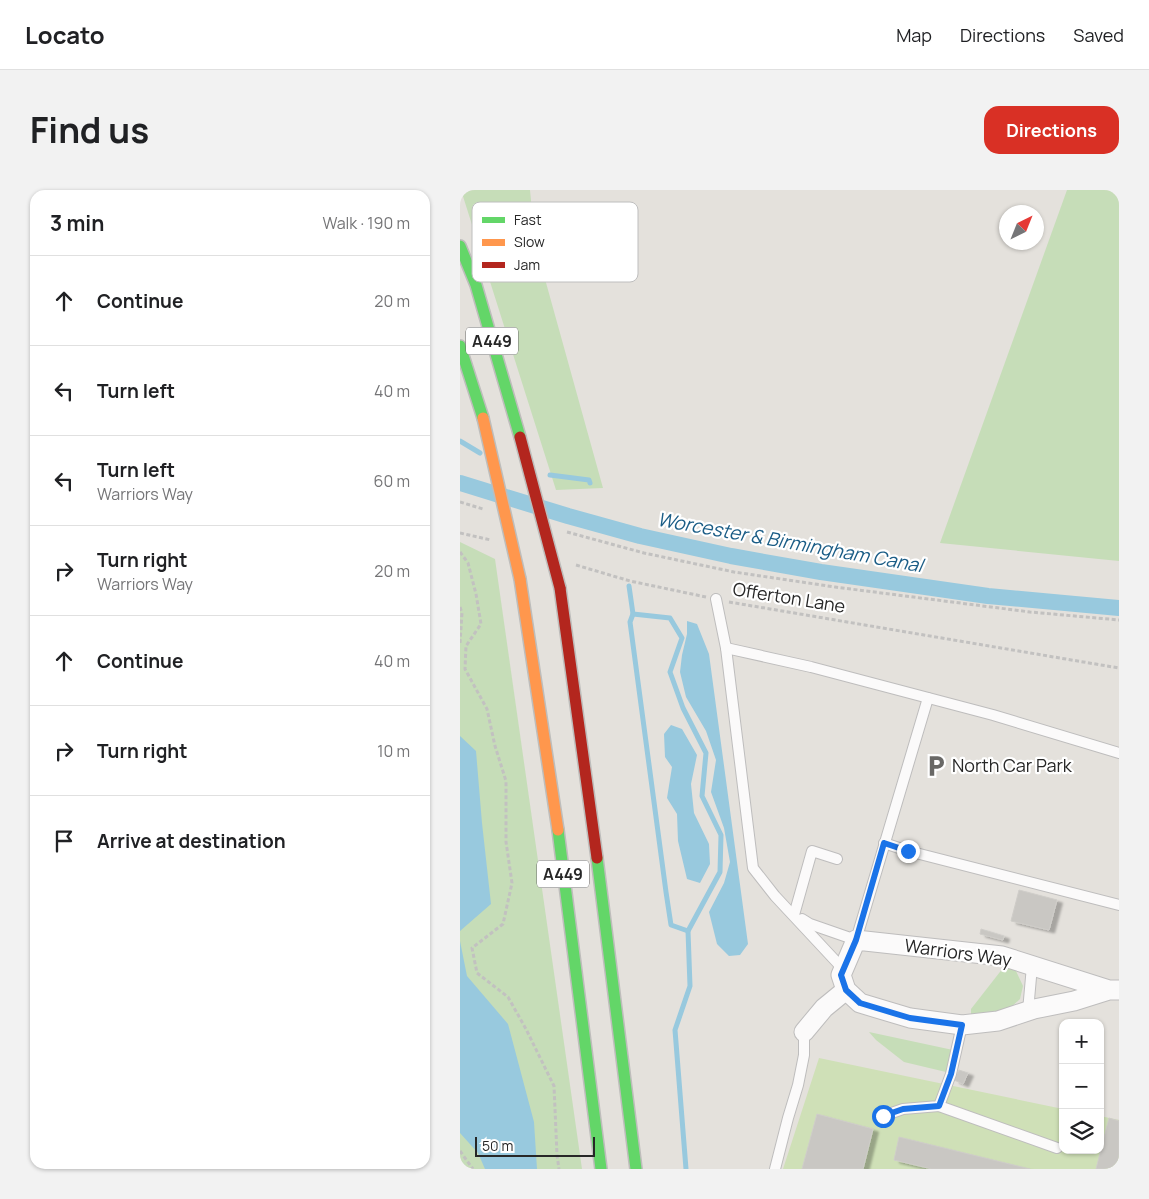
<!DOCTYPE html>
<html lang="en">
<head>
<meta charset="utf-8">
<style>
	body { margin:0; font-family:Manrope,sans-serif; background:#f2f2f2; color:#202124 }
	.controls { position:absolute; right:15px; bottom:15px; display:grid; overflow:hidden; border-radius:10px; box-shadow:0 1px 4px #0004 }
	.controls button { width:45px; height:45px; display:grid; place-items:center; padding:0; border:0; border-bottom:1px solid #e0e0e0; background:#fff; color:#202124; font:25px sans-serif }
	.compass { position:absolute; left:539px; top:15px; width:45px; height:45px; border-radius:50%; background:#fff; box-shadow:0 1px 4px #0004; rotate:43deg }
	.scale { position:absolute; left:15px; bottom:12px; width:120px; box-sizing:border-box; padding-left:5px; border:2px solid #272727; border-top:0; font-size:14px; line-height:18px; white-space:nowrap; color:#272727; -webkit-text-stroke:4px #fff; paint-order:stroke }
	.stop { position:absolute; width:15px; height:15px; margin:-11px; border:4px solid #1a73e8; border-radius:50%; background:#fff }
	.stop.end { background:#1a73e8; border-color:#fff; box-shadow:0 1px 5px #0008 }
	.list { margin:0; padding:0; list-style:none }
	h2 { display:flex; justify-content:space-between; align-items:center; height:65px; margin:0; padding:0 20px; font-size:21px }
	h2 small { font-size:16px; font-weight:400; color:#757577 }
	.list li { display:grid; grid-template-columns:32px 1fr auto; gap:15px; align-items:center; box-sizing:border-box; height:90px; padding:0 20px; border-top:1px solid #e0e0e0 }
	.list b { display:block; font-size:19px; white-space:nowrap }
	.list p { margin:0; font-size:16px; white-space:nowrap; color:#757577 }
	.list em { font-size:16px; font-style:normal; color:#757577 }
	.icon { flex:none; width:28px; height:28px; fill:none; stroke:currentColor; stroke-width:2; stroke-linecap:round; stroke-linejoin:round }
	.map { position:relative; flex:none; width:659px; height:979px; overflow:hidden; border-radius:15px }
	header { display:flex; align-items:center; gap:30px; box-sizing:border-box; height:70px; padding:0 25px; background:#fff; border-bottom:1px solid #e0e0e0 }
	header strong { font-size:24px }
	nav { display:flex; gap:28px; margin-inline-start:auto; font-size:18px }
	.intro { display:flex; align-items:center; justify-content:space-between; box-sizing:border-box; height:120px; padding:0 30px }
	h1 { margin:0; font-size:35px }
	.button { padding:12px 22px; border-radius:15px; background:#d93025; color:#fff; font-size:18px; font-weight:700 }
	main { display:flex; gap:30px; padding:0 30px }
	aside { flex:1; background:#fff; border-radius:15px; box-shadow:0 1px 4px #0004 }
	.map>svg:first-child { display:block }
	.green { fill:#c6ddb8 }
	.pitch { fill:#cfe0b7 }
	.water { fill:#98c9de }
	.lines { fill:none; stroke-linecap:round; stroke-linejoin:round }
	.stream { stroke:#98c9de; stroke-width:5 }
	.canal { stroke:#98c9de; stroke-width:16 }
	.building { fill:#c9c7c3; stroke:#cfcdc9; filter:url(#shadow) }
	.lane-casing { stroke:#bebdbd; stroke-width:12 }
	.street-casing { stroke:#bebdbd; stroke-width:21 }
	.fast-casing { stroke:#bebdbb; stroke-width:14 }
	.slow-casing { stroke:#bebdbb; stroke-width:14 }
	.jam-casing { stroke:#bebdbb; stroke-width:14 }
	.path { stroke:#c2c1c0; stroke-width:3; stroke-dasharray:4 2.5; stroke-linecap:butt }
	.lane { stroke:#fbfafa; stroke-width:10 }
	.street { stroke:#fbfafa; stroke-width:19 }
	.fast { stroke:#63d668; stroke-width:11 }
	.slow { stroke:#ff974d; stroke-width:11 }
	.jam { stroke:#b3261e; stroke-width:11 }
	.slow-bridge-casing { stroke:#bebdbb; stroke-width:14; stroke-linecap:butt }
	.jam-bridge-casing { stroke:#bebdbb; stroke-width:14; stroke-linecap:butt }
	.slow-bridge { stroke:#ff974d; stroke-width:11 }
	.jam-bridge { stroke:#b3261e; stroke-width:11 }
	.route { stroke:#1a73e8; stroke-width:6 }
	.labels { text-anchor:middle; stroke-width:4.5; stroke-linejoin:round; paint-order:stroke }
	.shield { fill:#fff; stroke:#686868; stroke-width:1 }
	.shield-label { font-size:16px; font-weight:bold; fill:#272727 }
	.street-label { font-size:18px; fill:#272727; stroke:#fff }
	.poi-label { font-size:18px; fill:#272727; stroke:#fff; text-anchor:start }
	.water-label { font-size:19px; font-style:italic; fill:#1b5d86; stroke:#fff }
	.key { fill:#fff; stroke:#bebebe; stroke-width:1 }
	.key-label { font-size:14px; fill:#272727 }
</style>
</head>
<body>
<header>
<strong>Locato</strong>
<nav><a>Map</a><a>Directions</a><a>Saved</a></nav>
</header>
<div class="intro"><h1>Find us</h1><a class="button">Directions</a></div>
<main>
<aside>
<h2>3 min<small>Walk · 190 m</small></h2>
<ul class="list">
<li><svg class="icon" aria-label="ahead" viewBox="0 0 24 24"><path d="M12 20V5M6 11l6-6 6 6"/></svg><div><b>Continue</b></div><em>20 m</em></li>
<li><svg class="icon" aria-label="left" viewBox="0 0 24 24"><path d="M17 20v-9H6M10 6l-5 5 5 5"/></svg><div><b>Turn left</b></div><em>40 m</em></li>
<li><svg class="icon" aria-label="left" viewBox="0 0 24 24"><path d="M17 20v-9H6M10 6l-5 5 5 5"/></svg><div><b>Turn left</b><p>Warriors Way</p></div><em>60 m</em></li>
<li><svg class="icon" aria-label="right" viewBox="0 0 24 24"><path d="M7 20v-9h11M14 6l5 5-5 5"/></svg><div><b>Turn right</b><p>Warriors Way</p></div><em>20 m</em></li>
<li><svg class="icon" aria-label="ahead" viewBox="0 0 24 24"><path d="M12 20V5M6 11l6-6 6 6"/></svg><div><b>Continue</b></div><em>40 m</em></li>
<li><svg class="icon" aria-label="right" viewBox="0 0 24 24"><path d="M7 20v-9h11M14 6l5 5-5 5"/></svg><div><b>Turn right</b></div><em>10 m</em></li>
<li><svg class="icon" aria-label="arrive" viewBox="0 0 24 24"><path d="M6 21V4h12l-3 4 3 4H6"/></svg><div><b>Arrive at destination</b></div></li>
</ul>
</aside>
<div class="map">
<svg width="659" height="979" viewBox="0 0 659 979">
	<defs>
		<filter id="shadow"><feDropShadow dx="5.5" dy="3" stdDeviation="1" flood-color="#0004"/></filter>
	</defs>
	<rect width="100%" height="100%" fill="#e4e1dc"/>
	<g class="green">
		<path d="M1,0H70L75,53L143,298L96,300Z"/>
		<path d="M607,0H659V371L480,353Z"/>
		<path d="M0,352L35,369L122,979H0Z"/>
		<path d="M549,776L556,781L563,796L560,809L548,820L511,825V819L543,778Z"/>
		<path d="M409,842L493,860L486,882L444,872L416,850Z"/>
	</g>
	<path class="pitch" d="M359,868L603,919V960H640V926L659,930V979H323Z"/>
	<g class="water">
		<path d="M227,431L237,434L249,464L288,754L280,765L269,766L257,754L249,722L264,693L270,672L264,638L251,602L256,570L246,541L226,507L220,482L222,465L227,444Z"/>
		<path d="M211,535L222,539L237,565L231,594L234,623L249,654L250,674L240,693L227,689L218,651L217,624L207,608L212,577L205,567L204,544Z"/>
		<path d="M0,546L16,561L22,633L31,714L0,741Z"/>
		<path d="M0,751L7,786L48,834L74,932L77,979H25L18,963L0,943Z"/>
	</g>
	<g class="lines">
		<g class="stream">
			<path d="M0,251L20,263"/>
			<path d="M90,285L129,290L130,293"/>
			<path d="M169,396L173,424L210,428L222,448L210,482L223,518L246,563L242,606L261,645L260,682L228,741L230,796L215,840L226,979"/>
			<path d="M173,424L170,432L206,702L211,735L228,741"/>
		</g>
		<path class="canal" d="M0,293L108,326L180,346L271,366L361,382L528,406L659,418"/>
	</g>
	<g class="building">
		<path d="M559,700L597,710L589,740L551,731Z"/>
		<path d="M521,739L544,746L543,750L520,744Z"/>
		<path d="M499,880L508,883L503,894L494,890Z"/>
		<path d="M357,924L413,939L403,979H342Z"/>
		<path d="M649,928L659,931V979H636Z"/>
		<path d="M439,947L570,979H472L434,970Z"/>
	</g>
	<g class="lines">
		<defs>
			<g id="lane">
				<path d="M256,409L266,458L293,678L315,706L384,780"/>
				<path d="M266,458L351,477L533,525L659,563"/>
				<path d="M424,653L448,661L659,715"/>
				<path d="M334,725L352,661L377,669"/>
				<path d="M342,729L350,734L396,750L468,508"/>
				<path d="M568,821L572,776"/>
				<path d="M479,916L597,958"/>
				<path d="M423,926L443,919L479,916L491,884L502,835"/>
				<path d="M315,979L328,928L338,895L344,865V842"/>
			</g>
			<g id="street">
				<path d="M649,800L542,766L396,750L381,785L386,800L400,813L450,828L502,835L538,831L574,819L614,811L649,800H659"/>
				<path d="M344,842L364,818L386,800"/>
			</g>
			<g id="fast">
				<path d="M0,56L16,95L60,247"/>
				<path d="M0,156L23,228"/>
				<path d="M98,640L141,979"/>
				<path d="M137,668L176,979"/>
			</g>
			<path id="slow" d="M60,389L98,640"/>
			<path id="jam" d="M100,398L137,668"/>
		</defs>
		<use href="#lane" class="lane-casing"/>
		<use href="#street" class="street-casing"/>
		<use href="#fast" class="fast-casing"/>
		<use href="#slow" class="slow-casing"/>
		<use href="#jam" class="jam-casing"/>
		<g class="path">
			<path d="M0,312L23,319"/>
			<path d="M107,342L184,363L274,382L375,397L570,422L659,430"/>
			<path d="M0,343L31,350"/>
			<path d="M0,362L8,373L16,404L21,434L6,456L5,479L27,519L35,556L46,591V652L52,693L43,734L12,758L17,783L48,807L66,839L94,896L97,965L99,979"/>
			<path d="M116,375L170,391L246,407"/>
			<path d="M269,412L659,478"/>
			<path d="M0,417L2,423L0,453"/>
			<path d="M0,961L13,979"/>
		</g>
		<use href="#lane" class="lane"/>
		<use href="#street" class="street"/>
		<use href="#fast" class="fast"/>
		<use href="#slow" class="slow"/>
		<use href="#jam" class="jam"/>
		<defs>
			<path id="slow-bridge" d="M23,228L60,389"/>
			<path id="jam-bridge" d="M60,247L100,398"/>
		</defs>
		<use href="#slow-bridge" class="slow-bridge-casing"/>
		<use href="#jam-bridge" class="jam-bridge-casing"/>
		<use href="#slow-bridge" class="slow-bridge"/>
		<use href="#jam-bridge" class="jam-bridge"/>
	</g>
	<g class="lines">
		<path class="route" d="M423,926L443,919L479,916L491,884L502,835L450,828L400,813L386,800L381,785L396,750L424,653L448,661"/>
	</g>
	<defs>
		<symbol id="parking-bare" viewBox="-9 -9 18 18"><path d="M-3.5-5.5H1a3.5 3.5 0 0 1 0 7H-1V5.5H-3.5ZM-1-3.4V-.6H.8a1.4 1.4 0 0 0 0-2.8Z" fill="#696866" stroke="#fff" stroke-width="2.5" paint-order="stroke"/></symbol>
	</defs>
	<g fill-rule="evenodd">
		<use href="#parking-bare" x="460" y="560" width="32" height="32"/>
	</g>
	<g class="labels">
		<g class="shield">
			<rect x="6" y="137.5" width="52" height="27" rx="4"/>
			<rect x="77" y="670.5" width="52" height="27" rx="4"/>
		</g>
		<g class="shield-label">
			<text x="32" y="157">A449</text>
			<text x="103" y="690">A449</text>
		</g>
		<g class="street-label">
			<text transform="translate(329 408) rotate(9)" y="6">Offerton Lane</text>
			<text transform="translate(498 763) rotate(8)" y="6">Warriors Way</text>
		</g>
		<g class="poi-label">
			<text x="492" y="582">North Car Park</text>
		</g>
		<g class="water-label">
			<text transform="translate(330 352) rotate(10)" y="7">Worcester &amp; Birmingham Canal</text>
		</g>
	</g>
	<rect x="12" y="12" width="166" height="80" rx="8" class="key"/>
	<rect x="22" y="27" width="23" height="6" fill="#63d668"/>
	<rect x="22" y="49" width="23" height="7" fill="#ff974d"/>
	<rect x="22" y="72" width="23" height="6" fill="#b3261e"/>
	<g class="key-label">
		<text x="54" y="35">Fast</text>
		<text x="54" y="57">Slow</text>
		<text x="54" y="80">Jam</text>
	</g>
</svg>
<div class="controls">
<button>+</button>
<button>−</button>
<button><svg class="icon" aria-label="layers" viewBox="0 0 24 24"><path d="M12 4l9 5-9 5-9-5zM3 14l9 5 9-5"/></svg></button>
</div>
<svg class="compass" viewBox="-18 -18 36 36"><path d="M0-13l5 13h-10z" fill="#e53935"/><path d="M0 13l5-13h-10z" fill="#757577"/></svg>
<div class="scale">50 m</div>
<div class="stop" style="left:423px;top:926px"></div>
<div class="stop end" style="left:448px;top:661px"></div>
</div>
</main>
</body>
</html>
